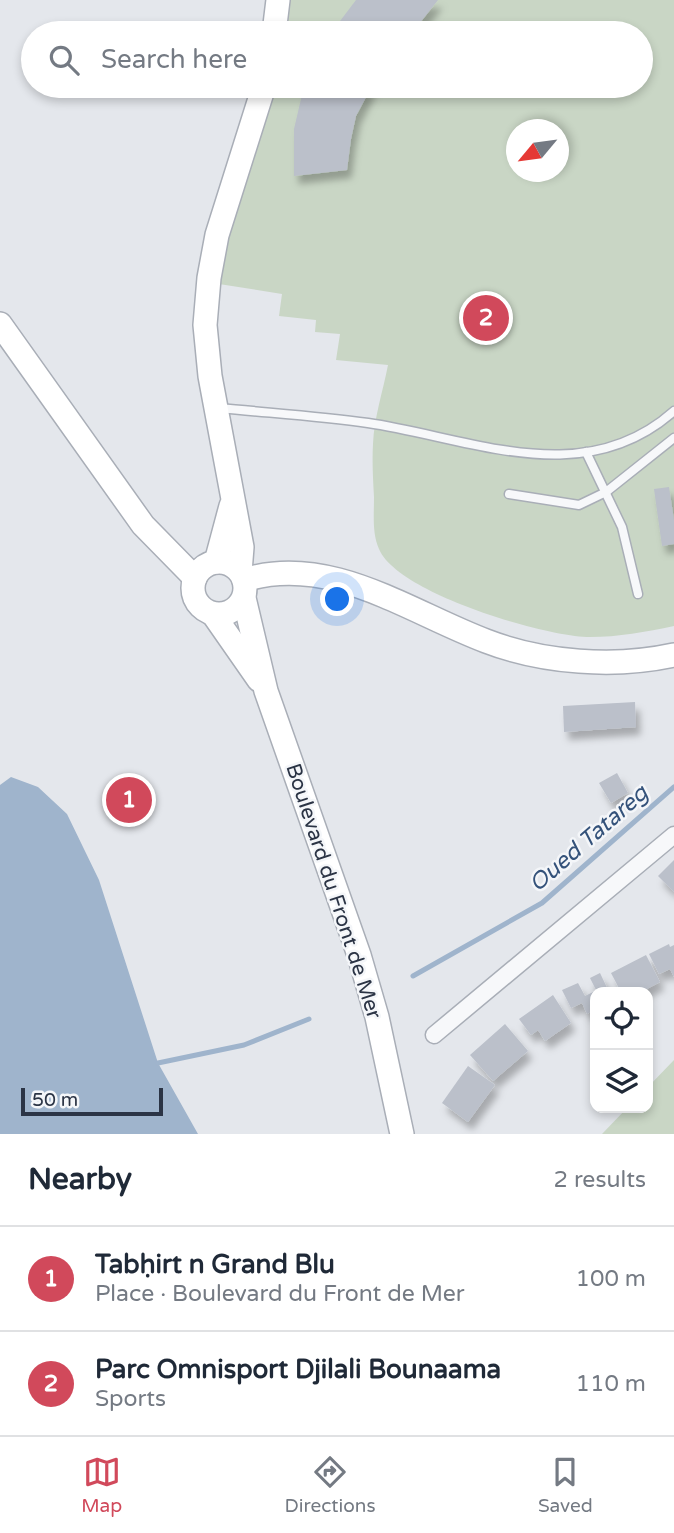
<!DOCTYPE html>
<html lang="en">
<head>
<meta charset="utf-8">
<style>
	body { margin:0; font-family:"Varela Round",sans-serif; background:#f2f2f3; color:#1f2937 }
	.controls { position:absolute; right:21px; bottom:21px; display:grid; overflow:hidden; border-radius:14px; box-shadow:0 4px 10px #0003 }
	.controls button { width:63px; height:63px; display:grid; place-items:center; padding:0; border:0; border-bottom:2px solid #e0e1e3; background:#fff; color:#1f2937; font:35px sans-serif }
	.compass { position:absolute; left:506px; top:119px; width:63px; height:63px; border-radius:50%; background:#fff; box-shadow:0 4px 10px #0003; rotate:241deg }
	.scale { position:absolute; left:21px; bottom:18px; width:142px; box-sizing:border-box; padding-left:7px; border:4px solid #2b3445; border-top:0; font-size:19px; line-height:24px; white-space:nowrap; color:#2b3445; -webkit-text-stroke:5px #f4f6f9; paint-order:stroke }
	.you { position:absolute; left:338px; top:600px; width:24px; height:24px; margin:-18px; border:5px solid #fff; border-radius:50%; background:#1a73e8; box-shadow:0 0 0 10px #1a73e833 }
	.badge { display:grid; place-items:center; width:46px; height:46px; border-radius:50%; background:#d1495b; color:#fff; font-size:23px; font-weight:700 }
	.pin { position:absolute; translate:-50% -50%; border:4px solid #fff; box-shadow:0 2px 7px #0006 }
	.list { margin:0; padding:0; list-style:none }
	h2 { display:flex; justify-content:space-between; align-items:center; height:91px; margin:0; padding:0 28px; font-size:30px }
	h2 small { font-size:23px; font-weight:400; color:#747a83 }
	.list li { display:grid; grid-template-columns:46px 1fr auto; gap:21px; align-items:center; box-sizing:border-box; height:105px; padding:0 28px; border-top:2px solid #e0e1e3 }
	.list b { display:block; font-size:26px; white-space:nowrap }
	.list p { margin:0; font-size:23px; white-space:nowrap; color:#747a83 }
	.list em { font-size:23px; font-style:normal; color:#747a83 }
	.icon { flex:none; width:38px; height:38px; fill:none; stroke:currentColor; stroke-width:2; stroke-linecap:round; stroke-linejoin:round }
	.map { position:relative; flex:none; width:674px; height:1134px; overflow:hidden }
	.search { position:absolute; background:#fff; box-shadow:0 4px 10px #0003; left:21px; right:21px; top:21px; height:77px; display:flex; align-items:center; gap:18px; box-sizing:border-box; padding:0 24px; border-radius:38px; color:#747a83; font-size:26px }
	.sheet { height:301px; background:#fff }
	nav { display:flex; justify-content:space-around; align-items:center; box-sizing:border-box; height:98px; border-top:2px solid #e0e1e3; background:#fff; font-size:19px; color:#747a83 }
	nav a { display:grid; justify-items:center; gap:4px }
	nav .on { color:#d1495b }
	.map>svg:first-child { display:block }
	.green { fill:#c9d6c5; fill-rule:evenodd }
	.water { fill:#9fb4cc }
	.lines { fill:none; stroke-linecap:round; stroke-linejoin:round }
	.stream { stroke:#9fb4cc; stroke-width:5 }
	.building { fill:#bbc0ca; filter:url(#shadow) }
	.lane-casing { stroke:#a9aeb7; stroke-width:11 }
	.street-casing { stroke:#a9aeb7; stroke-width:19 }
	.secondary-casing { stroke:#a9aeb7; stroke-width:26 }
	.lane { stroke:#f7f8fa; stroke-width:8 }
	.street { stroke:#f7f8fa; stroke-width:16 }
	.secondary { stroke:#fff; stroke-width:23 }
	.labels { text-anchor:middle; stroke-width:5; stroke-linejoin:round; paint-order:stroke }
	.street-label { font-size:21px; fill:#2b3445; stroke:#f4f6f9 }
	.water-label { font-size:23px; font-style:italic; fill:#34527a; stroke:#f4f6f9 }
</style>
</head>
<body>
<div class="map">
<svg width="674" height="1134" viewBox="0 0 674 1134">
	<defs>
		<filter id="shadow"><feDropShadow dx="4.5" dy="8" stdDeviation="3.5" flood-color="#0004"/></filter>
	</defs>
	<rect width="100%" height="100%" fill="#e4e7ec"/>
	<g class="green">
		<path d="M286,0H674V626C646,632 618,637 590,637C545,637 397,593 379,549C372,533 374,515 374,497C373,479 372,461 373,444C374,418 383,391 388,365L336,360L340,334L315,332L316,320L279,316L282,294L219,284L220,243L267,86H641V33H283ZM516,130H558V172H516Z"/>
		<path d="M674,1060V1134H602L627,1108H648V1087Z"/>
	</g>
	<path class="water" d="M11,777L38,787L67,814L99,880L158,1063L198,1134H0V785Z"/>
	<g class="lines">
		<g class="stream">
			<path d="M413,976L542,903L674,787"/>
			<path d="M158,1063L244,1045L309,1019"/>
		</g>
	</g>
	<g class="building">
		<path d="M356,0H438L412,33H331Z"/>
		<path d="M304,86H372L356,116L351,139L347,170L294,176V129Z"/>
		<path d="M669,487L674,520V544L662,546L654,489Z"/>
		<path d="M635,702L636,727L564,732L563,706Z"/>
		<path d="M617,773L628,793L611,803L599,783Z"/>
		<path d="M674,860V892L658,876Z"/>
		<path d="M669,944L670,947L674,945V977L670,969L659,974L649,954Z"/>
		<path d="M646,955L660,982L641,992H621L611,973Z"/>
		<path d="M600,973L609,992H597L590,978Z"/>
		<path d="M578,983L585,996L595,991V1010L587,1014L582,1003L571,1008L562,990Z"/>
		<path d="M553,995L571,1023L545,1041L538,1030L531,1035L519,1019Z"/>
		<path d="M505,1024L528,1051L493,1081L470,1055Z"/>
		<path d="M468,1066L495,1085L468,1122L442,1103Z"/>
	</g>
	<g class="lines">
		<defs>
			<g id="lane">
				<path d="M220,408C269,413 319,416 368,423C471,438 583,492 674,411"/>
				<path d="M586,452L622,527L638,594"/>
				<path d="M509,494L579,505L606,492L674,438"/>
			</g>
			<path id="street" d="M434,1035L674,835"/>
			<g id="secondary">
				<path d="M274,33L278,0"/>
				<path d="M0,324L143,525L195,578"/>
				<circle cx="219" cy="588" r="26"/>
				<path d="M216,562L231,506"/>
				<path d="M240,572L242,547L210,376L205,325L209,278L217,235L264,86"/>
				<path d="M244,580C329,553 409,612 486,641C543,663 615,668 674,655"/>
				<path d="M244,598L266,691L359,955L377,1017L402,1134"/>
				<path d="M213,614L259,680"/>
			</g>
		</defs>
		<use href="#lane" class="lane-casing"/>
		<use href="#street" class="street-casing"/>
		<use href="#secondary" class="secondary-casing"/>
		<use href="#lane" class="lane"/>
		<use href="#street" class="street"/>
		<use href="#secondary" class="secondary"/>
	</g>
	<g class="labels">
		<g class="street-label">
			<text transform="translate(334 891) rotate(72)" y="7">Boulevard du Front de Mer</text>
		</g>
		<g class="water-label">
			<text transform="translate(588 838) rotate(-41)" y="8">Oued Tatareg</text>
		</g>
	</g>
</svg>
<div class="controls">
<button><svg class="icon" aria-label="locate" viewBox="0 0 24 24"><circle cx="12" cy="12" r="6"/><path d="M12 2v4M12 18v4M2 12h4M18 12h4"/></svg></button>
<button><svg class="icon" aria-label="layers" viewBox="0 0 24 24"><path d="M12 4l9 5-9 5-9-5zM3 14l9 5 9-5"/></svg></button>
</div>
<svg class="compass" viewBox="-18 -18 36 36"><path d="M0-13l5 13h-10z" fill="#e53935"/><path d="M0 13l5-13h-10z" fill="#747a83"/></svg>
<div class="scale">50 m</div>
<div class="you"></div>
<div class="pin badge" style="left:129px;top:800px">1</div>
<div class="pin badge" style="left:486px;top:318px">2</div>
<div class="search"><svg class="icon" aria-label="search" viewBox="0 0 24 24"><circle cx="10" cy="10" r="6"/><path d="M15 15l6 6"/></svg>Search here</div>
</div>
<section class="sheet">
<h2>Nearby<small>2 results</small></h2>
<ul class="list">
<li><span class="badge">1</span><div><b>Tabḥirt n Grand Blu</b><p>Place · Boulevard du Front de Mer</p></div><em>100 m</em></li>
<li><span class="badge">2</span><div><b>Parc Omnisport Djilali Bounaama</b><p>Sports</p></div><em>110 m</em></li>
</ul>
</section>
<nav>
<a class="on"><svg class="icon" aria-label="map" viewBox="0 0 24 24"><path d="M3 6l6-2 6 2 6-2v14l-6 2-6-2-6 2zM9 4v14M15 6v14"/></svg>Map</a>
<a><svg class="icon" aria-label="directions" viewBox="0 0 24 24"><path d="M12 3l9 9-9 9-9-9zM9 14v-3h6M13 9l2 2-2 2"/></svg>Directions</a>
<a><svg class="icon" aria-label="saved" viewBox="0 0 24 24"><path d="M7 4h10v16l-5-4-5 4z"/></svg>Saved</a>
</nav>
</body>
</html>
